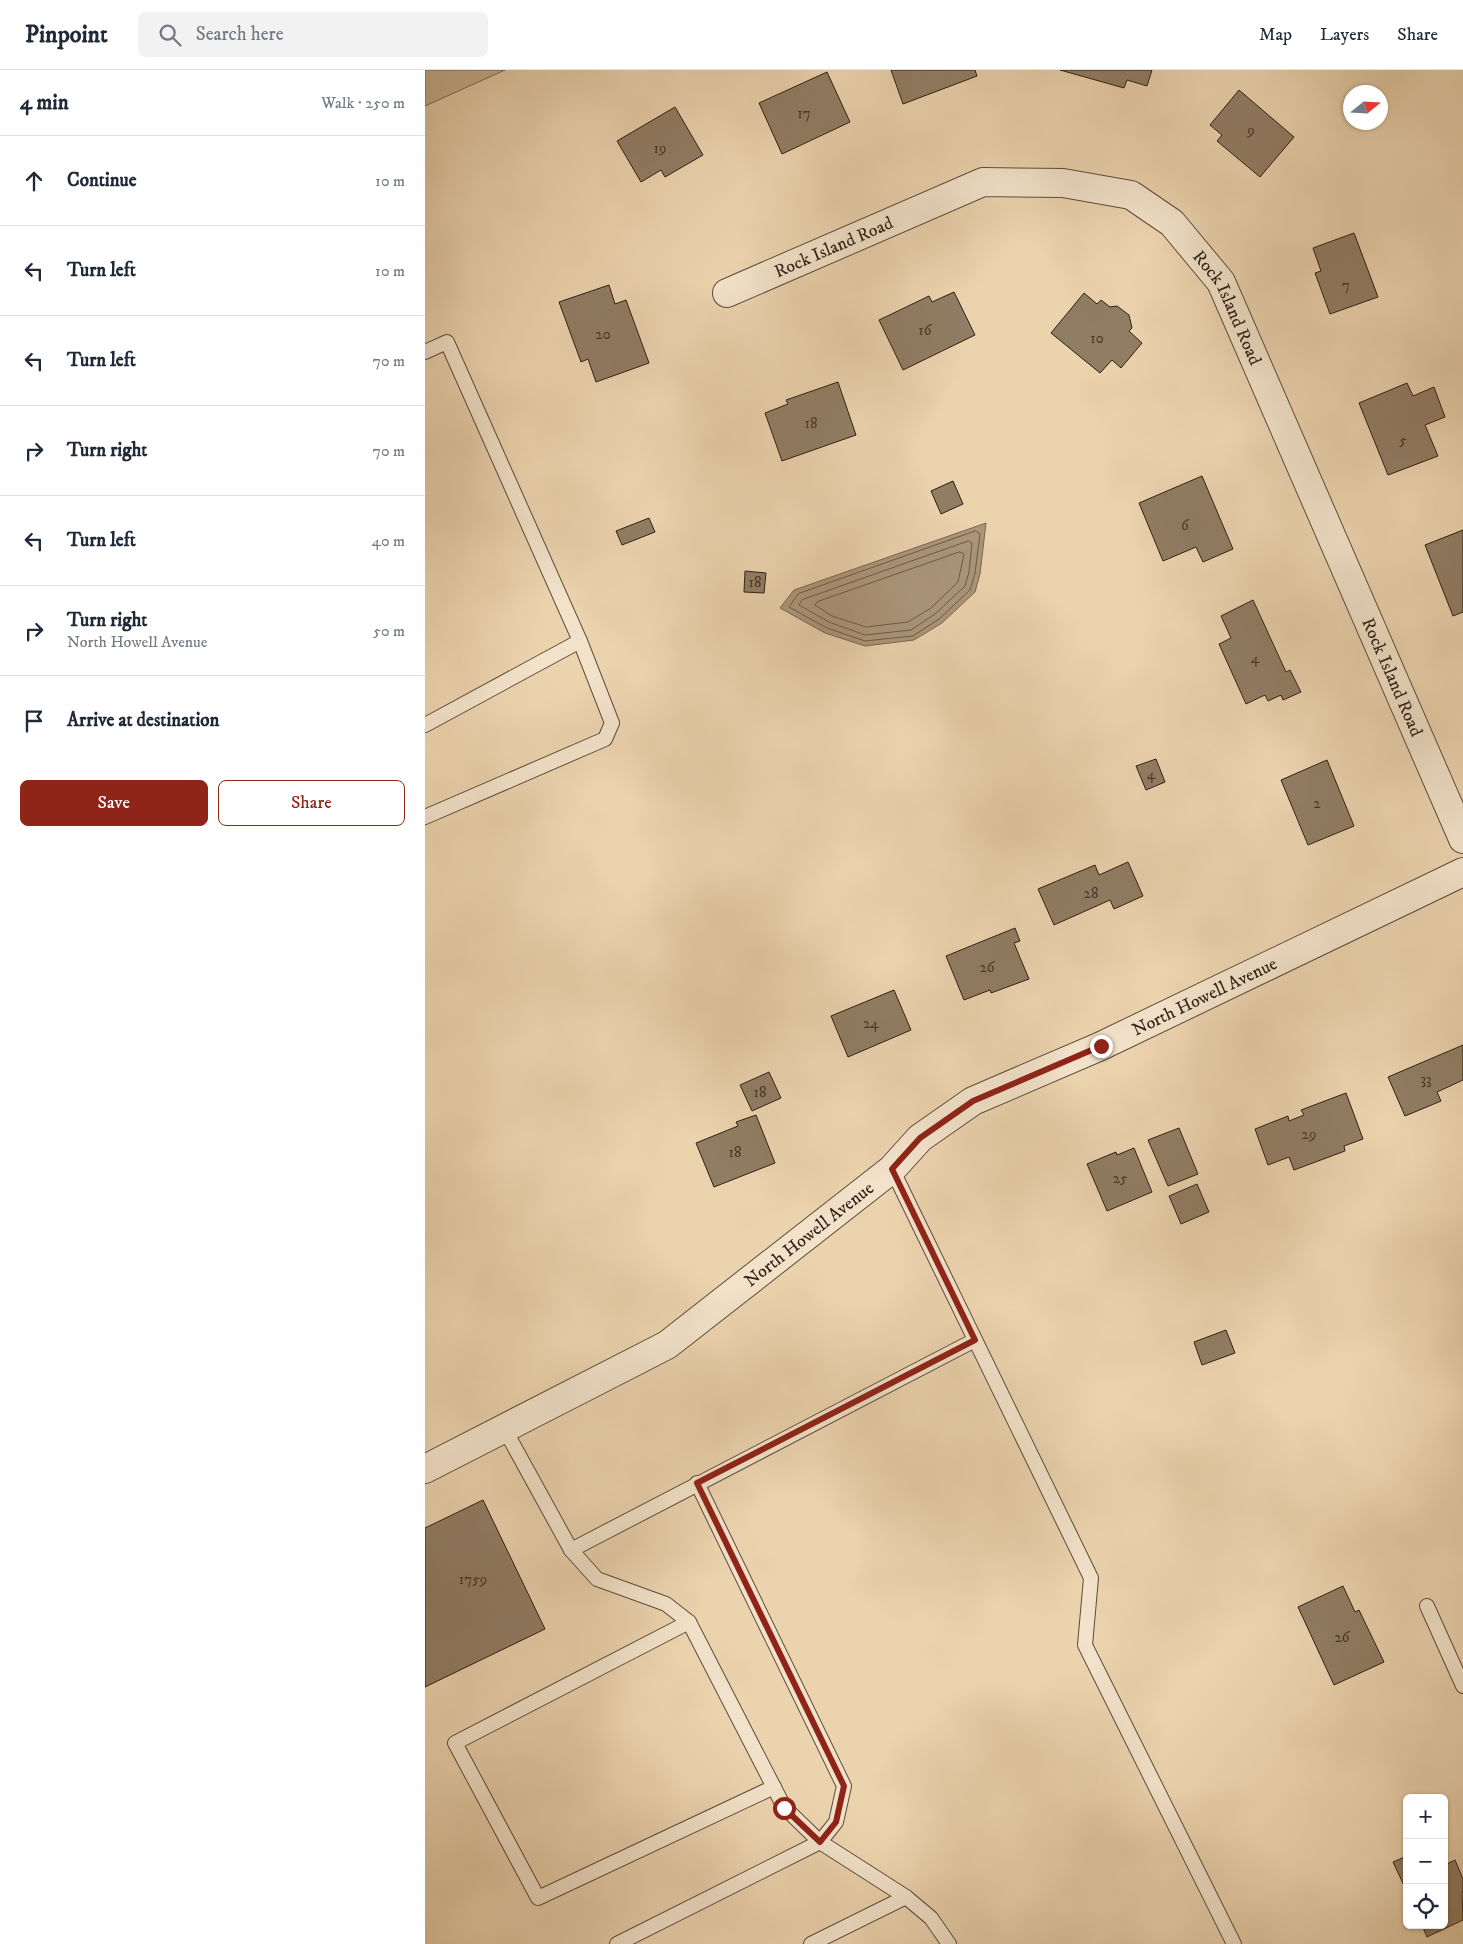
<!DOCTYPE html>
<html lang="en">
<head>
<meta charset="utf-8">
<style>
	body { margin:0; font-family:"IM FELL DW Pica",serif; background:#f2f2f3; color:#1f2937 }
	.controls { position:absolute; right:15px; bottom:15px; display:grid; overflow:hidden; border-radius:8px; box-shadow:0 1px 4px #0004 }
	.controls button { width:45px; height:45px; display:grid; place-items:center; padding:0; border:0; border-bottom:1px solid #e0e1e3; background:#fff; color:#1f2937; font:25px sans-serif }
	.compass { position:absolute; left:918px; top:15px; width:45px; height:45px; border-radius:50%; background:#fff; box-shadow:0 1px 4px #0004; rotate:72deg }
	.stop { position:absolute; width:15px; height:15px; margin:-11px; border:4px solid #8f2418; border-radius:50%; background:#fff }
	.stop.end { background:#8f2418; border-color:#fff; box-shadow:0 1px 5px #0008 }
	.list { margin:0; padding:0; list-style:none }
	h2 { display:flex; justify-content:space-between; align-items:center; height:65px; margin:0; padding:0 20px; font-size:21px }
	h2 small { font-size:16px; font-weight:400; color:#747a83 }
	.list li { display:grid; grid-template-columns:32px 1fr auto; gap:15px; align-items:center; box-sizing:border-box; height:90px; padding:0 20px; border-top:1px solid #e0e1e3 }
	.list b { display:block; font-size:19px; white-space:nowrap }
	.list p { margin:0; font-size:16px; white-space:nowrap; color:#747a83 }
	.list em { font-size:16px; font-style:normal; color:#747a83 }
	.actions { display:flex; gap:10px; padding:15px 20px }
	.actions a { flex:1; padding:11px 0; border:1px solid #8f2418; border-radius:8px; text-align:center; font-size:18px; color:#8f2418 }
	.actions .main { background:#8f2418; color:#fff }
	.icon { flex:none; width:28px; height:28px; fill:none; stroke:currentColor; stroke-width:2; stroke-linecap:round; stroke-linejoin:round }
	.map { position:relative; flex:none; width:1038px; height:1874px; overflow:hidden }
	header { display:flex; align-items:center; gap:30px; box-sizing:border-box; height:70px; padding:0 25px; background:#fff; border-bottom:1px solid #e0e1e3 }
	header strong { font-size:24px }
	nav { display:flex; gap:28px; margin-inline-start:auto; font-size:18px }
	.search { width:350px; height:45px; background:#f2f2f3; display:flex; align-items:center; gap:12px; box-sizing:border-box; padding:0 18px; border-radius:8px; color:#747a83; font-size:19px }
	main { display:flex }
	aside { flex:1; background:#fff }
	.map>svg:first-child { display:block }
	.green { fill:#cbb494; stroke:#7d6a54 }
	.water { fill:#ab967a; stroke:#796651 }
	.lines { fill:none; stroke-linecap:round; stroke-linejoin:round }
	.shore { stroke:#6d5a47; stroke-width:1 }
	.building { fill:#917d64; stroke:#2f1f14 }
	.service-casing { stroke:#5e4c3a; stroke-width:16 }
	.minor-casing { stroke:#5e4c3a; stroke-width:30 }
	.service { stroke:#f2e2ca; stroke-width:14 }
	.minor { stroke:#f2e2ca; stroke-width:28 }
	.route { stroke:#8f2418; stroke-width:6 }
	.labels { text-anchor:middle; stroke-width:4; stroke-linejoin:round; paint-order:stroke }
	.number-label { font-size:15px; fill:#483628 }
	.street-label { font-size:18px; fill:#2f1f14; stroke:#f2e2ca }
</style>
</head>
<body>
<header>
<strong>Pinpoint</strong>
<div class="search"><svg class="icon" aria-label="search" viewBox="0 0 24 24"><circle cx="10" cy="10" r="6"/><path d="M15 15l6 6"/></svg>Search here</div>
<nav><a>Map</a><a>Layers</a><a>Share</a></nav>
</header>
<main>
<aside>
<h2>4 min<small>Walk · 250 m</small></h2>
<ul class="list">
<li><svg class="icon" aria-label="ahead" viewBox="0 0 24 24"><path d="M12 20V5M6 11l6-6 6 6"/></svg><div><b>Continue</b></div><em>10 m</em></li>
<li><svg class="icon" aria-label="left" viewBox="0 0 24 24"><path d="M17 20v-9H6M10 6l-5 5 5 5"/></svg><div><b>Turn left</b></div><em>10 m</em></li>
<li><svg class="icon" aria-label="left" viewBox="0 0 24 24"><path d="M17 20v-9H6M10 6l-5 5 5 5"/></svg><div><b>Turn left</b></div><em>70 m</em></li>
<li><svg class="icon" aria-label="right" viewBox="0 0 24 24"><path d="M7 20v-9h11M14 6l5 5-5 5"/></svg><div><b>Turn right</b></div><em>70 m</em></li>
<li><svg class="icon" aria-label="left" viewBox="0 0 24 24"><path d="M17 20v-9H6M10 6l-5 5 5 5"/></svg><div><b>Turn left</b></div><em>40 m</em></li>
<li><svg class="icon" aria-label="right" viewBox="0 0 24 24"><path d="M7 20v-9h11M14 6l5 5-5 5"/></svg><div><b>Turn right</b><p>North Howell Avenue</p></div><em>50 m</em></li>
<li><svg class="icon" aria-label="arrive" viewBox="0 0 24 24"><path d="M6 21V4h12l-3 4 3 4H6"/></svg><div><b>Arrive at destination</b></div></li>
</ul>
<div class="actions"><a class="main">Save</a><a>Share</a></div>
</aside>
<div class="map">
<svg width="1038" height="1874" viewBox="0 0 1038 1874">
	<rect width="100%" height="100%" fill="#ebd3ae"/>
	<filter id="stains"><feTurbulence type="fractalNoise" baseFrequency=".004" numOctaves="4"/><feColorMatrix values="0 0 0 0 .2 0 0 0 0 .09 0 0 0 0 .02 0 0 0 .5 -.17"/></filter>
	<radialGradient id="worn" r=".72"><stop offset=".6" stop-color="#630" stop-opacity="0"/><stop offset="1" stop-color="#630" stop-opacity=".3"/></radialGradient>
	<path class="green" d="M0,0H80L0,36Z"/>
	<path class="water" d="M561,453L555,504L550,522L517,553L489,570L440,576L400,563L355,538L369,520Z"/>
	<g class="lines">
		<g class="shore">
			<path d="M551,461L555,464L550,503L545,520L514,549L488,566L440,571L402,558L364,537L373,524Z"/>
			<path d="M544,471L547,473L544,502L540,516L510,544L486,560L440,565L404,552L374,535L377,530Z"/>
			<path d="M535,482L539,484L533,512L506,538L483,552L441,557L407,546L390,535L392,532Z"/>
		</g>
	</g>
	<g class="building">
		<path d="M466,0H550L552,6L478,34Z"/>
		<path d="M635,0H727L722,16L702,10L699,18Z"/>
		<path d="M402,2L425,52L357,84L334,33Z"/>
		<path d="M814,20L869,67L835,107L792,71L797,65L785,55Z"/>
		<path d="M250,37L278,85L240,107L236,100L216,112L192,71Z"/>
		<path d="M929,163L953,227L905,244L890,203L896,201L888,178Z"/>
		<path d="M184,215L190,234L201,230L224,293L171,312L163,289L156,292L134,232Z"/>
		<path d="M529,222L550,265L478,300L454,250L504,226L507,232Z"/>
		<path d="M659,223L672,234L676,230L685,237L692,236L704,245L707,258L704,261L717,273L696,298L687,290L675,303L626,263Z"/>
		<path d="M413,312L431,365L357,391L340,343L363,334L361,330Z"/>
		<path d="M982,313L988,326L1009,317L1020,347L1000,355L1013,386L963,405L934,333Z"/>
		<path d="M777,406L808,479L778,492L771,477L738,491L714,433Z"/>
		<path d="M528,411L538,434L516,444L506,421Z"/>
		<path d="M224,448L230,462L197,475L191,461Z"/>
		<path d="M1038,460V542L1028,546L1000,475Z"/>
		<path d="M320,501L341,503L339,523L319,522Z"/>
		<path d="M828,530L861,602L865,600L876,622L858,630L856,625L843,631L840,625L821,634L794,574L806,568L796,546Z"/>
		<path d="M731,689L740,712L721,720L711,696Z"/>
		<path d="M902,690L929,756L883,775L856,710Z"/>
		<path d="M703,792L718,826L689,839L685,830L629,855L613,819L670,795L674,805Z"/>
		<path d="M590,858L595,871L589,873L604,909L566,923L565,920L539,930L521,886Z"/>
		<path d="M469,920L486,960L423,987L406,946Z"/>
		<path d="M1038,975V1010L1012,1022L1016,1031L980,1046L963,1007Z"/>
		<path d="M344,1002L356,1028L327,1041L315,1015Z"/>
		<path d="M921,1023L938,1069L919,1076L920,1081L869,1100L864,1087L843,1095L830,1059L863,1046L864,1051L879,1045L876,1040Z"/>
		<path d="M331,1045L350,1093L289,1117L271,1073L313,1056L311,1052Z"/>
		<path d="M754,1058L773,1104L743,1116L723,1070Z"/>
		<path d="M709,1078L727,1122L682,1141L662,1094L691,1082L692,1085Z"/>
		<path d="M772,1114L784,1142L756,1154L744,1126Z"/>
		<path d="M801,1260L810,1283L777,1295L769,1272Z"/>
		<path d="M58,1430L120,1559L0,1617V1458Z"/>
		<path d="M918,1516L930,1542L934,1540L959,1592L909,1615L873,1537Z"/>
		<path d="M982,1786V1822L968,1792Z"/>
		<path d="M1030,1790L1038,1809V1822L1037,1823L1038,1850L1002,1867L997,1855H1019V1792L1020,1795Z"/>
	</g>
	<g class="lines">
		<defs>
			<g id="service">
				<path d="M0,282L22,272L155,571L0,655"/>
				<path d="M0,747L180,669L187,653L155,571"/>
				<path d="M467,1099L666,1508L660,1575L809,1874"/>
				<path d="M79,1358L146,1480L172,1509L241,1534L264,1552L359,1737L395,1772L481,1827L506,1848L524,1874"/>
				<path d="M146,1480L550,1270"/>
				<path d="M1002,1536L1038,1616"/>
				<path d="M264,1552L30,1673L113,1828L349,1717"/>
				<path d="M192,1874L395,1772L411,1752L419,1716L272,1413"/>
				<path d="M386,1874L481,1827"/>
			</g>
			<g id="minor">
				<path id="s1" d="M302,223L558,112L638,113L706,125L747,153L796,212L1038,769"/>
				<path id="s2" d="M0,1399L242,1275L467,1099L495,1068L548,1031L676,976L1038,802"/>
			</g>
		</defs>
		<use href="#service" class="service-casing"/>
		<use href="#minor" class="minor-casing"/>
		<use href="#service" class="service"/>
		<use href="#minor" class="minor"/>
	</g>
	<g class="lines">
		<path class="route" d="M359,1738L395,1772L411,1752L419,1716L272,1413L550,1270L467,1099L495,1068L548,1031L676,976"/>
	</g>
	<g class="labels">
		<g class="number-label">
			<text x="379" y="48">17</text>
			<text x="826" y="65">9</text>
			<text x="235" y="83">19</text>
			<text x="921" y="220">7</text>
			<text x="500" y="265">16</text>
			<text x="178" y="269">20</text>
			<text x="672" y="273">10</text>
			<text x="386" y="358">18</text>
			<text x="978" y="375">5</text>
			<text x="760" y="460">6</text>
			<text x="330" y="517">18</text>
			<text x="830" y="593">4</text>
			<text x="726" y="709">4</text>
			<text x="892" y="738">2</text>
			<text x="666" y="828">28</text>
			<text x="562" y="902">26</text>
			<text x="446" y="958">24</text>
			<text x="1001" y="1014">33</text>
			<text x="335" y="1027">18</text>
			<text x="884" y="1069">29</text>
			<text x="310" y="1087">18</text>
			<text x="695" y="1113">25</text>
			<text x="48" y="1514">1759</text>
			<text x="917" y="1572">26</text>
		</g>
		<g class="street-label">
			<text dy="6" stroke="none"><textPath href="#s1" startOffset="116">Rock Island Road</textPath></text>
			<text dy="6" stroke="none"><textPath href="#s1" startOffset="580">Rock Island Road</textPath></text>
			<text dy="6" stroke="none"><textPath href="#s1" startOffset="985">Rock Island Road</textPath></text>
			<text dy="6" stroke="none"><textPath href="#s2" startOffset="918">North Howell Avenue</textPath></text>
			<text dy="6" stroke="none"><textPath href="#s2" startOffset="452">North Howell Avenue</textPath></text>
		</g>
	</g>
	<rect width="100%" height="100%" filter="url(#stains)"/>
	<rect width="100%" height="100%" fill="url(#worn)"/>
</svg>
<div class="controls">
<button>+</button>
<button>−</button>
<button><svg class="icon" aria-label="locate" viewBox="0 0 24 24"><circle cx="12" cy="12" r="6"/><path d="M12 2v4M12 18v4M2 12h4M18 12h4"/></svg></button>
</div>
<svg class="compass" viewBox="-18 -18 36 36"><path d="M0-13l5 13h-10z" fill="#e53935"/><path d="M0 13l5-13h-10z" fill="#747a83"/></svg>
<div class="stop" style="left:359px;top:1738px"></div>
<div class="stop end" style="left:676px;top:976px"></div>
</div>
</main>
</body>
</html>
